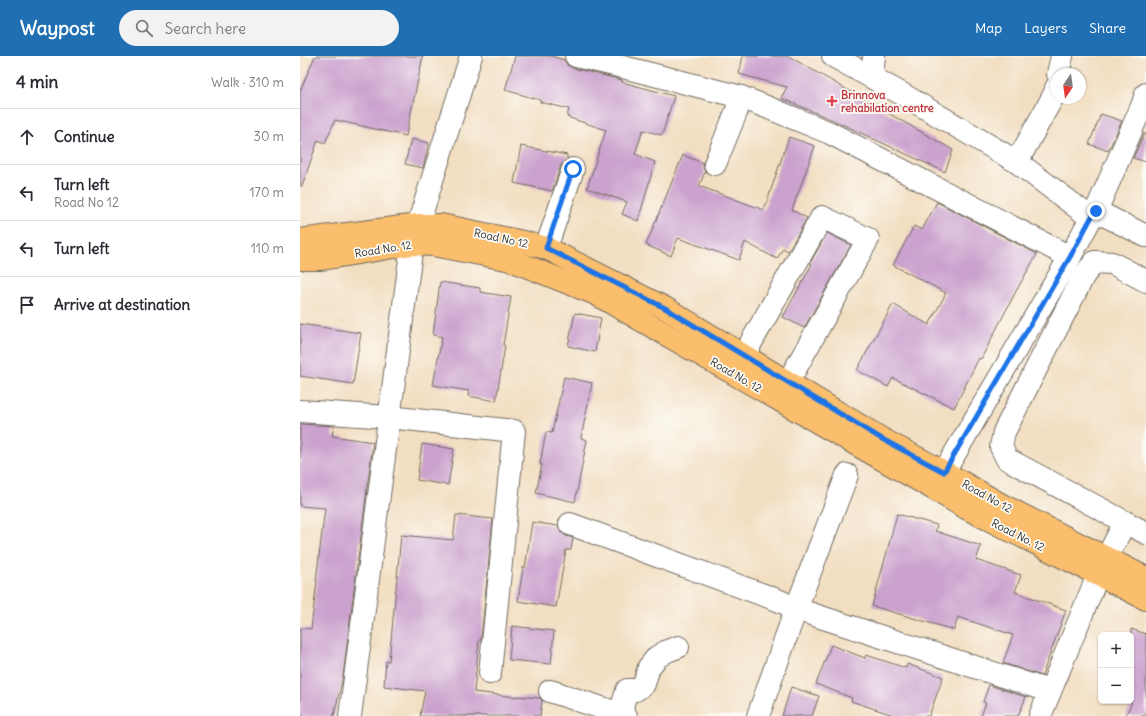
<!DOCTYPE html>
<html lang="en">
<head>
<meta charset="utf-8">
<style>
	body { margin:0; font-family:Delius,sans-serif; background:#f2f2f3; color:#2b2b33 }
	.controls { position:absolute; right:12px; bottom:12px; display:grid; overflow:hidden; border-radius:6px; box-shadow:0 1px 3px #0004 }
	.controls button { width:36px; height:36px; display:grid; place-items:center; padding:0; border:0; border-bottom:1px solid #e1e1e2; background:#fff; color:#2b2b33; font:20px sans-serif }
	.compass { position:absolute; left:750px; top:12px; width:36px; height:36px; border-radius:50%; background:#fff; box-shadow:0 1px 3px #0004; rotate:193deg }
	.stop { position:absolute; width:12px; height:12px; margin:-9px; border:3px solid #1a73e8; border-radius:50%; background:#fff }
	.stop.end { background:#1a73e8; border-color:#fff; box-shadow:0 1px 4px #0008 }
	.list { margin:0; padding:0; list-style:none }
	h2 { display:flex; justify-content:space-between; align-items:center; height:52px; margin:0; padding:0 16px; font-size:17px }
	h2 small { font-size:13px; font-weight:400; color:#7c7c81 }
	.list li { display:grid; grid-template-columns:26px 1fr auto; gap:12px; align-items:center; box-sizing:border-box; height:56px; padding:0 16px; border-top:1px solid #e1e1e2 }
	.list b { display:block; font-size:15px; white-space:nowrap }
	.list p { margin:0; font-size:13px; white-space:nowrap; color:#7c7c81 }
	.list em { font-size:13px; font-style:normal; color:#7c7c81 }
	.icon { flex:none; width:22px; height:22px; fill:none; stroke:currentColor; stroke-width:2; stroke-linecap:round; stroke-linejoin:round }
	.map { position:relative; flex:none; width:846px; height:660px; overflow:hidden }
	header { display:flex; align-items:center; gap:24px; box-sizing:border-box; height:56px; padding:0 20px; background:#1f6fb2; color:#fff }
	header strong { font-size:19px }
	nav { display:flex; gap:22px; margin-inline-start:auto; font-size:14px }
	.search { width:280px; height:36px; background:#f2f2f3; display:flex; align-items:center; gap:10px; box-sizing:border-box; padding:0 14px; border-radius:22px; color:#7c7c81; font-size:15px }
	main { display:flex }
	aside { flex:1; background:#fff }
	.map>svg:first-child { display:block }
	.building { fill:#cba2ce }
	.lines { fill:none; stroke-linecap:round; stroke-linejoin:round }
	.minor-casing { stroke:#716a60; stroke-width:24 }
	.major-casing { stroke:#716a60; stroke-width:24 }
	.minor { stroke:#fff; stroke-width:22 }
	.major { stroke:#fabe6d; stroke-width:22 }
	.route { stroke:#1a73e8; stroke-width:5 }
	.health-dot { fill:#e0444e; stroke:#fdfcf7; stroke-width:1.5 }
	.labels { text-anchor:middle; stroke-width:3.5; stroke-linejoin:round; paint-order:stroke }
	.health-label { font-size:11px; font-weight:bold; fill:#be3a42; stroke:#fdfcf7; text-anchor:start }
	.street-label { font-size:11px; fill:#2b2b2b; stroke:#fdfcf7 }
</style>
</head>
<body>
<header>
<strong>Waypost</strong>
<div class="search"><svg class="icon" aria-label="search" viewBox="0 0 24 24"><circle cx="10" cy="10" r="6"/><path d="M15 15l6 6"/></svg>Search here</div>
<nav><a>Map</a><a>Layers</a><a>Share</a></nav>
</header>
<main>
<aside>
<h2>4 min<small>Walk · 310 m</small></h2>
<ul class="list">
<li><svg class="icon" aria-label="ahead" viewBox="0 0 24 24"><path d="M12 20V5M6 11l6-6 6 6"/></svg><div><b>Continue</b></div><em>30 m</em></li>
<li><svg class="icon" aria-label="left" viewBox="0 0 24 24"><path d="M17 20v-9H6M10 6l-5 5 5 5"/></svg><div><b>Turn left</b><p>Road No 12</p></div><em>170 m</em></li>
<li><svg class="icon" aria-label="left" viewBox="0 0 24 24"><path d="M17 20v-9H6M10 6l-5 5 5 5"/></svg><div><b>Turn left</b></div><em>110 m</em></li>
<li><svg class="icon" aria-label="arrive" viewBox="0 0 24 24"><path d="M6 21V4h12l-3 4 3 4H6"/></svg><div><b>Arrive at destination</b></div></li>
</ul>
</aside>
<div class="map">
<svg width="846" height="660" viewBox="0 0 846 660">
	<rect width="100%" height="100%" fill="#fdfcf7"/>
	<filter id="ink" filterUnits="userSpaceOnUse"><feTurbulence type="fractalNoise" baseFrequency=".025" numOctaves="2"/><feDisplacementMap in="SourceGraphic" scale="8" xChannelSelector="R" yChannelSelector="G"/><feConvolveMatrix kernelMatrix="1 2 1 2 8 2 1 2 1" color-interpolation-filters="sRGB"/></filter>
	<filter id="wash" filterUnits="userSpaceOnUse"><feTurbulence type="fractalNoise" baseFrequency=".012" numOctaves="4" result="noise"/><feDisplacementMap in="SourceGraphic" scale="16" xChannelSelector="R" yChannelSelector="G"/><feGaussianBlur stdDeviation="0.9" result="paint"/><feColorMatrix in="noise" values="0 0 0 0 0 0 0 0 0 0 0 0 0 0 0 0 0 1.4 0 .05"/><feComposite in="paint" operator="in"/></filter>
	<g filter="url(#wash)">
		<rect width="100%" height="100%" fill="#f2dec1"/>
		<g id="blocks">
			<g class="building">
				<path d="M15,0H123L106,80L35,64L25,87L18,84L2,130H0V35Z"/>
				<path d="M215,0H251L264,4L267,9L273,12L322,24V26L374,40L362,79L343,74L335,98L355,106L338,165L322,158L327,146L287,132L306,74L267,61L269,53L240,46V44L205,34Z"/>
				<path d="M443,0H488L653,94L645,116L535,65L481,42L487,31L439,18Z"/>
				<path d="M801,58L822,65L808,95L789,88Z"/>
				<path d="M844,78H846V106L833,102Z"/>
				<path d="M489,81L515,90L492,154L507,162L488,195L483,192L477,203L445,186L439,204L378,182L371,200L346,189L383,99L403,107V110L405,116L399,130L464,154Z"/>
				<path d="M111,83L129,87L123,112L105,108Z"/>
				<path d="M221,90L267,99V103L261,109L252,135L214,127Z"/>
				<path d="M637,146L737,198L715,237L681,303L679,302L654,352L593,322L588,331L557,314L593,248L629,269L646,237L593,209L614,170L622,174Z"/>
				<path d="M527,177L551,189L504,272L483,261L512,208L510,207Z"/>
				<path d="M140,226L180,232V236L211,241L203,289L205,290L196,345L168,340L169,335L133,329L142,281L133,279Z"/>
				<path d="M275,257L301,262L295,296L268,290Z"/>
				<path d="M0,268L61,277L53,328L0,320Z"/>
				<path d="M264,321L292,327L281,382L287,384L275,446L236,437L242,408H240L246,376L252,377Z"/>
				<path d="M0,368L34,370L32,380L73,386L43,620L34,660H0V572L11,573L17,525H16L25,452L0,450Z"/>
				<path d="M122,388L154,393L148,429L117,424Z"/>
				<path d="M597,458L637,469L635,475L681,490L676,504L721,519L715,536L766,554L742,620L703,607L713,579L658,561L654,574L572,550L586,499Z"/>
				<path d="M156,459L193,463L181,584H179L174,636L216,641V640L240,642L242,644L240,660H120L125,635L84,630L86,605H89L101,479L153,484Z"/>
				<path d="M232,466L258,470L261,476L266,480L273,482L271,494H266L256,551L218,545L223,511L225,512Z"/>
				<path d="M212,570L254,575L251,608L209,604Z"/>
				<path d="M831,573L846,578V660H825L831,649Z"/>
				<path d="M531,589L565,602L566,599L606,612L607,608L643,621L629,660H596L551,645L552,642L516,628Z"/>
				<path d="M689,629L726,641L718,660H681L686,647L683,646Z"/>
				<path d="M491,631L519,640L512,660H482Z"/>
			</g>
		</g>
	</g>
	<g filter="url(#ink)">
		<use href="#blocks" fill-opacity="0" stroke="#716a60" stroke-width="1"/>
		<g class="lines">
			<defs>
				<g id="minor">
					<path d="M276,0L323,11L441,41L464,50L530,77L770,201"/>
					<path d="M533,0L602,38L717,106L791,162"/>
					<path d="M758,18L762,0"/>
					<path d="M572,21L574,0"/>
					<path d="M717,106L755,37L756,32"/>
					<path d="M415,108L437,54L441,41"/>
					<path d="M796,155L846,180"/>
					<path d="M118,169L171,0"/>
					<path d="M246,192L273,113"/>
					<path d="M444,299L522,161L568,183L488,326"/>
					<path d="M0,355L89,361L214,375L190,617"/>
					<path d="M644,416L770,201L791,162L796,155L842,50L846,38"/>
					<path d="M825,466L846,477"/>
					<path d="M270,468L480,545L496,553L749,635"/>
					<path d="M250,635L326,660"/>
					<path d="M320,658L327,634H336L344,628L349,611L357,601L367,595L378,591"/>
					<path d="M50,660L112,188"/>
					<path d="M458,660L496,553L547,419"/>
					<path d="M740,660L798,519L825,466L707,403L701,391L704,376L784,219L795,206L812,207L846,225"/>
				</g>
				<g id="major">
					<path d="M0,184L118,169H141L223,186L246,192L365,252L582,383L644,416L702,449L846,522"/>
					<path d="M0,203H22L112,188L133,189L211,204L296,238L559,390L627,429L666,452L846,543"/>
				</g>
			</defs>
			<use href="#minor" class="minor-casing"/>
			<use href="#major" class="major-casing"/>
			<use href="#minor" class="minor"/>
			<use href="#major" class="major"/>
		</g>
	</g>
	<g class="lines" filter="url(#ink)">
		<path class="route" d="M273,113L246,192L365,252L582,383L644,416L770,201L791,162L796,155"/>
	</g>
	<path class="health-dot" d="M530 39h4v4h4v4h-4v4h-4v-4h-4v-4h4z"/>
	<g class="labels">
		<g class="health-label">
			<text x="541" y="43">Brinnova<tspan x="541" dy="13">rehabilation centre</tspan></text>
		</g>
		<g class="street-label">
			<text transform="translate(201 182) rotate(12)" y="4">Road No 12</text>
			<text transform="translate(83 193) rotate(-9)" y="4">Road No. 12</text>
			<text transform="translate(436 319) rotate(30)" y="4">Road No. 12</text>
			<text transform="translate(687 440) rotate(29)" y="4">Road No 12</text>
			<text transform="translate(718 479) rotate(27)" y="4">Road No. 12</text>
		</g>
	</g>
</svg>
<div class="controls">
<button>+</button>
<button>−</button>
</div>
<svg class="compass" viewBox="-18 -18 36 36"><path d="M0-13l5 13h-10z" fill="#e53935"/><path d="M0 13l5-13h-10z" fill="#7c7c81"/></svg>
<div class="stop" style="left:273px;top:113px"></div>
<div class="stop end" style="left:796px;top:155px"></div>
</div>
</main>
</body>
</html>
